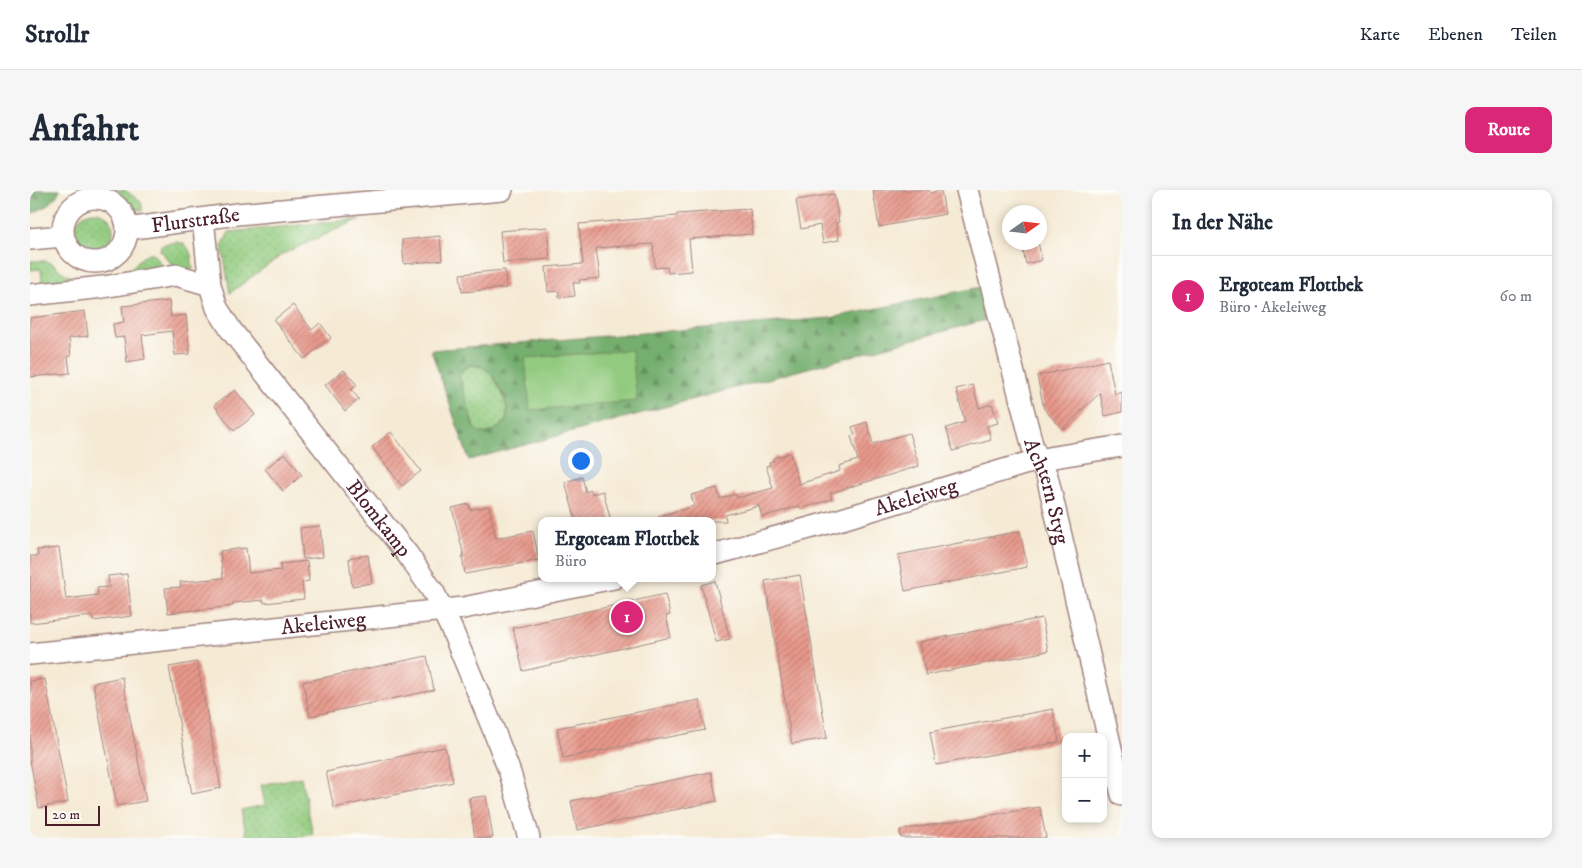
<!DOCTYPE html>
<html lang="de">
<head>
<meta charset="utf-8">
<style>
	body { margin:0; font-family:"IM FELL DW Pica",serif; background:#f6f6f7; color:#1f2937 }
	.controls { position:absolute; right:15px; bottom:15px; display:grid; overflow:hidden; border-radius:10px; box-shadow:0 2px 8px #0003 }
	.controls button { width:45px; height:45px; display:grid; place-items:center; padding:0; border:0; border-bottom:1px solid #e0e1e3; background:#fff; color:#1f2937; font:25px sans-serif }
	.compass { position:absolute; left:972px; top:15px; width:45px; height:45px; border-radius:50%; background:#fff; box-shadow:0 2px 8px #0003; rotate:76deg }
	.scale { position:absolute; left:15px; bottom:12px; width:55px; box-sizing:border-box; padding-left:5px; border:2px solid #4a1f2b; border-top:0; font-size:14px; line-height:18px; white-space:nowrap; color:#4a1f2b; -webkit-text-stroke:4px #fdfcf7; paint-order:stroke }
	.you { position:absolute; left:550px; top:270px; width:18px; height:18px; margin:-12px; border:4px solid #fff; border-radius:50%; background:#1a73e8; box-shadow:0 0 0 8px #1a73e833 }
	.badge { display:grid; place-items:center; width:32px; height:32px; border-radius:50%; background:#db2777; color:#fff; font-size:16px; font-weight:700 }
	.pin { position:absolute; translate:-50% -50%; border:2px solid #fff; box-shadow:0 1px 5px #0006 }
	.popup { position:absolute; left:508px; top:327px; width:178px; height:65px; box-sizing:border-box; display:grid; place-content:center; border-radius:10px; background:#fff; filter:drop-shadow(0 1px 4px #0005); font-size:16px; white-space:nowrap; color:#747a83 }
	.popup b { font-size:19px; color:#1f2937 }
	.popup::after { content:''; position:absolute; left:50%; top:100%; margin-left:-10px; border:10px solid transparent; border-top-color:#fff }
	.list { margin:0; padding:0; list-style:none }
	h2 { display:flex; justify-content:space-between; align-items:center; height:65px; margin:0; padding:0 20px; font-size:21px }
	h2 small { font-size:16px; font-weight:400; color:#747a83 }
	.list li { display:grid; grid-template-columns:32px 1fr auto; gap:15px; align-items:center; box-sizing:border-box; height:80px; padding:0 20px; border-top:1px solid #e0e1e3 }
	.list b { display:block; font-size:19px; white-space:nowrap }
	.list p { margin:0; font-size:16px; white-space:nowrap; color:#747a83 }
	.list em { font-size:16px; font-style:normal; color:#747a83 }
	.map { position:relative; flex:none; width:1092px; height:648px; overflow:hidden; border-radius:10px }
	header { display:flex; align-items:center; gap:30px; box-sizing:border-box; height:70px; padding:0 25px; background:#fff; border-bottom:1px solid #e0e1e3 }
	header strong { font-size:24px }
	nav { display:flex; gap:28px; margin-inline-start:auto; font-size:18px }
	.intro { display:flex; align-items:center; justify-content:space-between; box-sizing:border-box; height:120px; padding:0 30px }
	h1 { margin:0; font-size:35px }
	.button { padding:12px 22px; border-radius:10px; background:#db2777; color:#fff; font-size:18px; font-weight:700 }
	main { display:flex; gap:30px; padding:0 30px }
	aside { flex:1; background:#fff; border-radius:10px; box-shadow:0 2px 8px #0003 }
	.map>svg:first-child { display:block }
	.green { fill:url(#green-dots); stroke:#6e7555 }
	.forest { fill:url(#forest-firs); stroke:#60674c; fill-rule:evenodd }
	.pitch { fill:#92cb7f; stroke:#6e7555 }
	.building { fill:url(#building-hatch) }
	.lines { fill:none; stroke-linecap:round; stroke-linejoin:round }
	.minor-casing { stroke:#a08480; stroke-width:24 }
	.minor { stroke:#fff; stroke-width:21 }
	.labels { text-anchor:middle; stroke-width:4; stroke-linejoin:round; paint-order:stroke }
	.street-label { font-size:21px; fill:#4a1f2b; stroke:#fdfcf7 }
</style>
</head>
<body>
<header>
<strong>Strollr</strong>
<nav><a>Karte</a><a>Ebenen</a><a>Teilen</a></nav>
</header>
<div class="intro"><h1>Anfahrt</h1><a class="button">Route</a></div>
<main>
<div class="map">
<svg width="1092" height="648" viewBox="0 0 1092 648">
	<defs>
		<pattern id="green-dots" width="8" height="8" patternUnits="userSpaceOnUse" patternTransform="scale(1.25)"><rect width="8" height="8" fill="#92cb7f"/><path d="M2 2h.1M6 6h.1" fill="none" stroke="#7fae6e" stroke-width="1.8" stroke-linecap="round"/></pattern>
		<pattern id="forest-firs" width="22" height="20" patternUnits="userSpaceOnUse" patternTransform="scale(1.25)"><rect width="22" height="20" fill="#75af6e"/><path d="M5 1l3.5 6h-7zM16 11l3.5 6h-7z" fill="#628e5b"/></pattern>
		<pattern id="building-hatch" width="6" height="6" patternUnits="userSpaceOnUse" patternTransform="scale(1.25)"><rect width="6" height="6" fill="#e8998b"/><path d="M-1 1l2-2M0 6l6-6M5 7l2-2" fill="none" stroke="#be7c72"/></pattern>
	</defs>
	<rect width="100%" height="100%" fill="#fdfcf7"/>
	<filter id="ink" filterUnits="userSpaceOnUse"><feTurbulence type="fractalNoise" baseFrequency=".02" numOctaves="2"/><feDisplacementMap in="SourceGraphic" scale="10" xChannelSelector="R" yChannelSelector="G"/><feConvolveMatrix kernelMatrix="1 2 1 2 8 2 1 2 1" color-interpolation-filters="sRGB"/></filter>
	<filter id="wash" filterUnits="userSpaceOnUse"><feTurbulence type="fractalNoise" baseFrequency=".0096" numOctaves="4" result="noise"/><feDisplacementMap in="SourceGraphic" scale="20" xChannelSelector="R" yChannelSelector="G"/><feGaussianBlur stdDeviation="1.12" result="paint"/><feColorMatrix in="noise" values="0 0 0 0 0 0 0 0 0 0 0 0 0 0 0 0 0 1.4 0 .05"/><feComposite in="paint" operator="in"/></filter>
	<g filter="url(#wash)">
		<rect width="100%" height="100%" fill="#f5ead4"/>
		<g class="green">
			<path d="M82,0H95L111,12L113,21C101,18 91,8 82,0Z"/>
			<circle cx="64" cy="41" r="19"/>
			<path d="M330,29L253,64L200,103L192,56L199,42Z"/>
			<path d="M146,52C162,54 161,66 163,79L147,81L130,60L131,55Z"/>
			<path d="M118,63H123L137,82L93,85C102,78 109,69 118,63Z"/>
			<path d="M0,71H16L25,75L31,81L46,90L12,94L11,79L0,80Z"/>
			<path d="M440,175C446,175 451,176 455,179C467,187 483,219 475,232C472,236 466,239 462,241C455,245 451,244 444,239L429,185L433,179Z"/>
			<path d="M271,587L283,644L262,648H217L211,620L235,615L231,595Z"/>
		</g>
		<g class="forest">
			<path d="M0,0H30C23,14 13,19 0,24Z"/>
			<path d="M951,97L959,129L439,270L401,160L800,128ZM440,175C446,175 451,176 455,179C467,187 483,219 475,232C472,236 466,239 462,241C455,245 451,244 444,239L429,185L433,179Z"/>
		</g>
		<path class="pitch" d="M602,160L607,211L500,220L495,168Z"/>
		<g id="blocks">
			<g class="building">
				<path d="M843,0H899L900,3L911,0L915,24L849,37Z"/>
				<path d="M804,4L809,32L806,33L809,50L793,53L790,35L771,39L766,10Z"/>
				<path d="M720,19L722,44L659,49L662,81L638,83L637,77L625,78L623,54L566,58L570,88L549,90L550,93H543L545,106L529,108V101L518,102L516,77L553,74L549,34L647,26V24Z"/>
				<path d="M517,37L520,69L473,73L470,41Z"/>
				<path d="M410,46L412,70L374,74L372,50Z"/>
				<path d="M991,52H1008L1012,70L996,74Z"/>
				<path d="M475,80L476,98L432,102L430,84Z"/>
				<path d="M139,111L141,127L156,125L160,164L145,165L142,141L112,145L115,169L97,172L94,147L85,148L83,134L94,132L92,116Z"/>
				<path d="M263,115L282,140L290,133L301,148L274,169L244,130Z"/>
				<path d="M55,121L58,146L39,148L41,166H38L40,183L0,187V128Z"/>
				<path d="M1078,170L1085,204L1092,202V222L1075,226L1070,203L1032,239L1014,219L1007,186Z"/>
				<path d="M314,180L327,195L321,200L329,209L315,221L295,195Z"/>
				<path d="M943,195L949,218L962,214L968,233L957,236L961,250L923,261L916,238L935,232L926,199Z"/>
				<path d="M205,200L225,225L204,241L184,215Z"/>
				<path d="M837,232L843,254L879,243L889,276L800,303L802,309L771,319L770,316L732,327L729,316L695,325L696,331H630L629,326L664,316L661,305L687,298L690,309L706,304L707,308L743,298L736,276L740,275L739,272L744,271L743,268L760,263L769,294L810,281L809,276L828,270L821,246L825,245L822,237Z"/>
				<path d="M361,242L391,281L372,296L342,257Z"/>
				<path d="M255,263L272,285L253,301L235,279Z"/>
				<path d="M552,287L556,302L561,300L562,304L573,301L581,331H546L535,292Z"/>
				<path d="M439,314L440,320L459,316L466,348L503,341L509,370L435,384L432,366H434L422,318Z"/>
				<path d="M290,336L293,367L273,369L270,338Z"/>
				<path d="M990,341L997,377L875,401L868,365Z"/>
				<path d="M29,358L36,409L68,405L67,398L79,397L78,386L97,384L102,426L63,431L62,426L0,433V366H8L7,360Z"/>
				<path d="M216,358L219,383L251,380L250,374L277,371L279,391L272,392L274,409L234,413V410L203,413V416L138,423L135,398L151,397L150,392L193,388L190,361Z"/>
				<path d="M338,365L342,393L322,396L319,368Z"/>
				<path d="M770,385L797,548L762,554L735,391Z"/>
				<path d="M685,391L700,449L686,452L671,395Z"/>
				<path d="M635,404L640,425L636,426L641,447L493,481L483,438Z"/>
				<path d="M1012,428L1018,461L896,485L889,452Z"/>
				<path d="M397,466L404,500L280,526L273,492Z"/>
				<path d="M167,472L191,598L162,604L139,477Z"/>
				<path d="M92,487L116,611L87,616L63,493Z"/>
				<path d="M15,489L38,612L9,618L0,570V491Z"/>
				<path d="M669,510L675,540L533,568L527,538Z"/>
				<path d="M1023,519L1029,552L906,575L900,542Z"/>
				<path d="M415,557L423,592L304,618L296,582Z"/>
				<path d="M681,582L687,611L547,640L541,611Z"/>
				<path d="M456,606L463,648H445L439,608Z"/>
				<path d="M1010,617L1016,648H871L870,640Z"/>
			</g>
		</g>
	</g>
	<g filter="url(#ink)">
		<use href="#blocks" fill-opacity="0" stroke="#a08480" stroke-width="1"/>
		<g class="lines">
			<defs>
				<g id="minor">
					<path id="s1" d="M937,0L1003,258L1017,286L1092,605"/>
					<circle cx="65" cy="40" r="32"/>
					<path id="s2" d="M173,29L180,95L187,118L201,140L378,365L404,403L422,440L464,541L480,583L499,648"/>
					<path id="s3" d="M97,39L207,24L472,0"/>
					<path d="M0,49L33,46"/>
					<path d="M0,105L73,97L146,85L180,95"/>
					<path id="s4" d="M682,365L812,329L994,274L1024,267L1092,256"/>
					<path id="s5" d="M0,464L433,418L584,388"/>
				</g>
			</defs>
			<use href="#minor" class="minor-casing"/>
			<use href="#minor" class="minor"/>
		</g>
	</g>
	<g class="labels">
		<g class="street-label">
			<text dy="7" stroke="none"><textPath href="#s3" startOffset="69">Flurstraße</textPath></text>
			<text dy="7" stroke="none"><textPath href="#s1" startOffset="312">Achtern Styg</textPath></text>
			<text dy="7" stroke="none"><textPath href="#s4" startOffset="212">Akeleiweg</textPath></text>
			<text dy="7" stroke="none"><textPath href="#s2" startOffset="356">Blomkamp</textPath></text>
			<text dy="7" stroke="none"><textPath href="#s5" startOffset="295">Akeleiweg</textPath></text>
		</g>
	</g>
</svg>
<div class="controls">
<button>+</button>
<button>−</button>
</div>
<svg class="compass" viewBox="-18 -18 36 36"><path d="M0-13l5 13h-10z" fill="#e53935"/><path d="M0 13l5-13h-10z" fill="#747a83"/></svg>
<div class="scale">20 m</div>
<div class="you"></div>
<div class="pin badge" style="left:597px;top:427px">1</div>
<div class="popup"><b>Ergoteam Flottbek</b>Büro</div>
</div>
<aside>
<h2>In der Nähe<small></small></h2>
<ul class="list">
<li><span class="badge">1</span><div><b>Ergoteam Flottbek</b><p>Büro · Akeleiweg</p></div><em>60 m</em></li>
</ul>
</aside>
</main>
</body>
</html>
